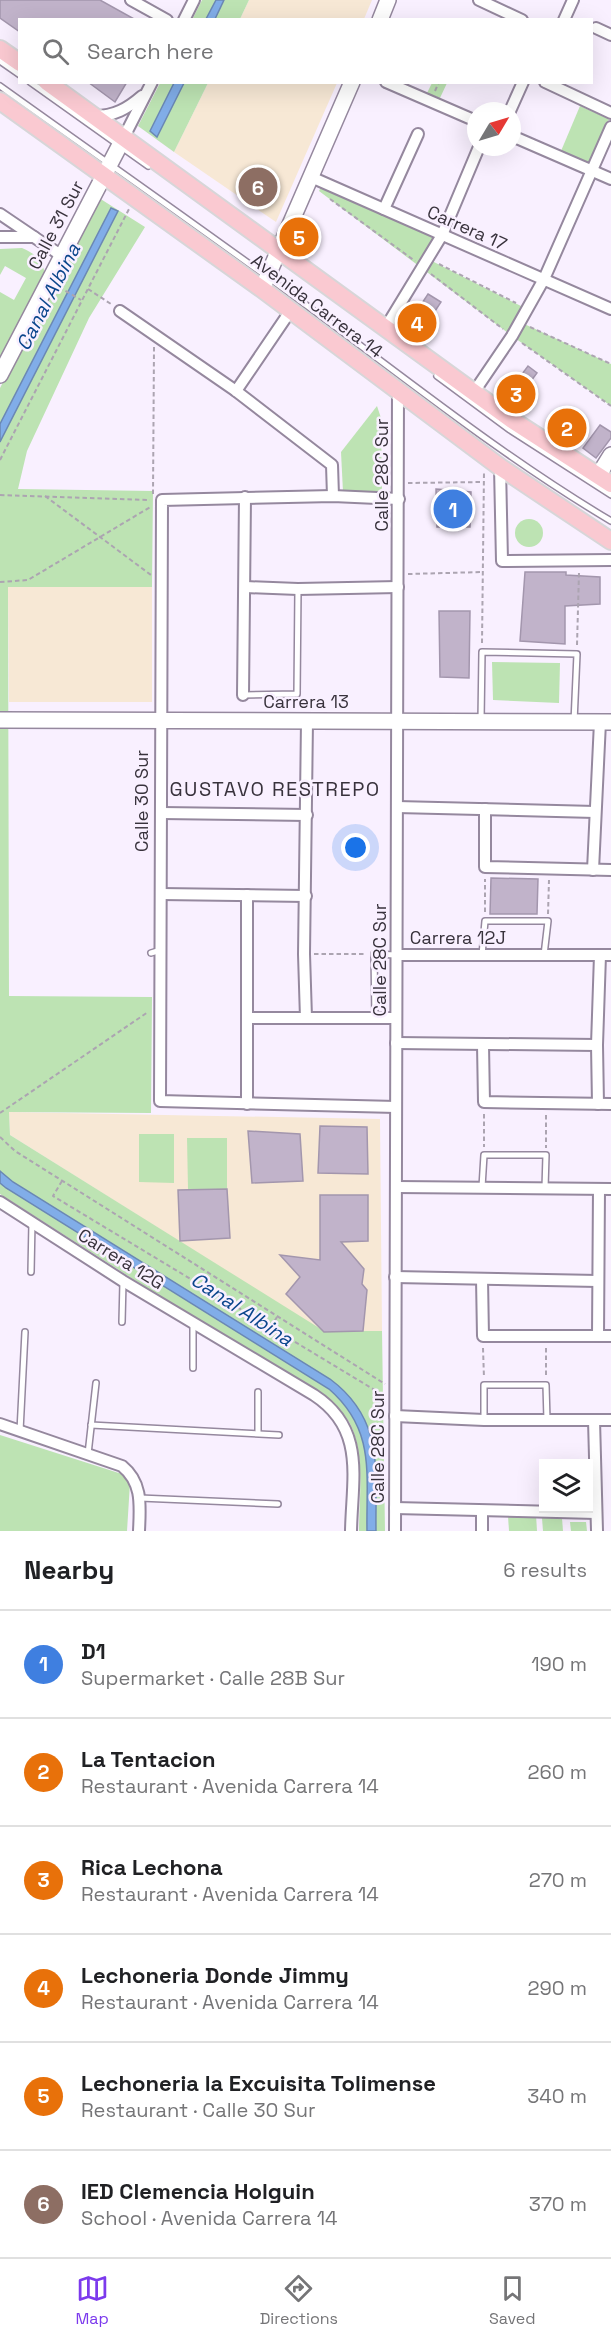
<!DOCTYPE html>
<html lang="en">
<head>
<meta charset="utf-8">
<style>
	body { margin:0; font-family:"Space Grotesk",sans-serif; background:#f6f6f6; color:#202124 }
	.controls { position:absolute; right:18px; bottom:18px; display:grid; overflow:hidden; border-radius:0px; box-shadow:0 6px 24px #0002 }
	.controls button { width:54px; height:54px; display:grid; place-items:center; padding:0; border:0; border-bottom:2px solid #e0e0e0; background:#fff; color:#202124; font:30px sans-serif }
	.compass { position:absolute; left:467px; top:102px; width:54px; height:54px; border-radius:50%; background:#fff; box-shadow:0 6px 24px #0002; rotate:52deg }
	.you { position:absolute; left:356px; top:848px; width:21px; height:21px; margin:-15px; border:4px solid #fff; border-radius:50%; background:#1a73e8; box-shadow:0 0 0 9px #1a73e833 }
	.badge { display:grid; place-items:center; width:39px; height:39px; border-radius:50%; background:#7c3aed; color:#fff; font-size:20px; font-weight:700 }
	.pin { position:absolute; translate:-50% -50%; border:3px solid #fff; box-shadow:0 2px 6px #0006 }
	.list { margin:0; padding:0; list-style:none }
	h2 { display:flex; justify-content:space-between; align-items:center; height:78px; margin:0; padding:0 24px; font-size:26px }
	h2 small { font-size:20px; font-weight:400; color:#757577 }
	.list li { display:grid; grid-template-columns:39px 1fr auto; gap:18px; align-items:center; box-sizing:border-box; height:108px; padding:0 24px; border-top:2px solid #e0e0e0 }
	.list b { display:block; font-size:22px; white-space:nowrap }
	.list p { margin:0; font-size:20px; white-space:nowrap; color:#757577 }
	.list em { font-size:20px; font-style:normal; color:#757577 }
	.icon { flex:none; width:33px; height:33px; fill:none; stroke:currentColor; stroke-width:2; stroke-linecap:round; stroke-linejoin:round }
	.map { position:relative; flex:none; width:611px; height:1531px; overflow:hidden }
	.search { position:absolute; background:#fff; box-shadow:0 6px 24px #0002; left:18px; right:18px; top:18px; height:66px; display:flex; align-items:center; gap:15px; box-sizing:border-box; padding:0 21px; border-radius:0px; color:#757577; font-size:22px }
	.sheet { height:726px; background:#fff }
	nav { display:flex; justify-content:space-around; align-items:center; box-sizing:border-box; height:84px; border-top:2px solid #e0e0e0; background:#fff; font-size:16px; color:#757577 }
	nav a { display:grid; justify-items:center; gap:3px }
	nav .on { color:#7c3aed }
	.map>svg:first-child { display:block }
	.education { fill:#f7e8d5 }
	.green { fill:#bde3b3 }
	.water { fill:#81ade8; stroke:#6b88b4; stroke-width:1.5 }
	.building { fill:#c1b3ca; stroke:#a396ad; stroke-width:1.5 }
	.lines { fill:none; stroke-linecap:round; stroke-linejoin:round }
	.lane-casing { stroke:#95889e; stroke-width:8 }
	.street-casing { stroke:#95889e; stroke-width:14 }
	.secondary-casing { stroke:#95889e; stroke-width:18 }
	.primary-casing { stroke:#d7d6d8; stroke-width:20 }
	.path { stroke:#aca4b1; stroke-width:2; stroke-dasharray:4.5 3; stroke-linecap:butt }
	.lane { stroke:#fff; stroke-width:5 }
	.street { stroke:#fff; stroke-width:10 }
	.secondary { stroke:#fff; stroke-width:15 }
	.primary { stroke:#fac9d1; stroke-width:16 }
	.labels { text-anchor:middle; stroke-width:5; stroke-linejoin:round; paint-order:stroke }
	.street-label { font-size:18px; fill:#38323c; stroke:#f9f0ff }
	.water-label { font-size:20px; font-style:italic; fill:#0b468c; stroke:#f9f0ff }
	.neighbourhood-label { font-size:20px; letter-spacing:1.5px; fill:#38323c; stroke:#f9f0ff }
</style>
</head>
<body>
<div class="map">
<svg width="611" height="1531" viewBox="0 0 611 1531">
	<rect width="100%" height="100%" fill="#f9f0ff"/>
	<g class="education">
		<path d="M249,0H372L364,19H240Z"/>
		<path d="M208,83H337L276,222L174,152Z"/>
		<path d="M8,587H152V702H9Z"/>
		<path d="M9,1112L380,1119L382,1331L324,1332L10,1135Z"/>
	</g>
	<g class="green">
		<path d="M202,0H249L240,19L192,20Z"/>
		<path d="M160,83H208L174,152L138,126Z"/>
		<path d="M432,83H447L440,98L427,93Z"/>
		<path d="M580,106L609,119L590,164L561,151Z"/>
		<path d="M321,187L439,239L428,259L527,309L520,322L611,364V406L512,336L319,191Z"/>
		<path d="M99,198L145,227L89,318L27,451L18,489L153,491L152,587H8L9,996L152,997L151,1113L9,1112L10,1135L324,1331H382L385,1531H359C359,1499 365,1459 352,1428C347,1415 336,1406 325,1396L180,1309L0,1194V388Z"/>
		<path d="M22,248C36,254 44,261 45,277L0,365V292L14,300L26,278L5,266L0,275V249Z"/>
		<path d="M377,406L381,418L382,494L343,492L341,452Z"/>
		<circle cx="529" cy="533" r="14"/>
		<path d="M492,662L560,663L559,703L493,700Z"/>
		<path d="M139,1134H174V1183L139,1182Z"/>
		<path d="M187,1138H227V1189H188Z"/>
		<path d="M0,1435L125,1475L130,1483L127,1531H0Z"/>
		<path d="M536,1515L537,1531H509L508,1516Z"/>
		<path d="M562,1518L563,1531H543L542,1518Z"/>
		<path d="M570,1522H586L587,1531H571Z"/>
	</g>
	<g class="water">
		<path d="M216,0H224L215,19H206Z"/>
		<path d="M174,83H184L157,137L150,131Z"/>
		<path d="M111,208L118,211L0,442V424Z"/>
		<path d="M0,1171L13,1182L330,1379C385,1420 375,1470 376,1531H367C366,1474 376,1430 329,1389L6,1188L0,1183Z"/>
	</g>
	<g class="building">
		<path d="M0,0H100L136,20H20V32L0,18Z"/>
		<path d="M88,82H127L115,102Z"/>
		<path d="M428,294L441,302L422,331L409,323Z"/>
		<path d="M528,366L537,373L517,400L508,393Z"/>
		<path d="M572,409L582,417L569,435L559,427Z"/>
		<path d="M600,425L611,432V438L596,458L583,448Z"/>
		<path d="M436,489L471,492L470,527H437Z"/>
		<path d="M525,572H566V575L600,577V604L565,606V644L520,641Z"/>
		<path d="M439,611H470L469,678L440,677Z"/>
		<path d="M491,878L538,879L537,914H490Z"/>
		<path d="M320,1126L367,1127L368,1174L318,1173Z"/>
		<path d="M248,1131L300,1134L303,1181L252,1183Z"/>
		<path d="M227,1189L230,1238L180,1241L178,1190Z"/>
		<path d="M320,1195H368V1241L341,1242L364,1269L362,1284L367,1290L363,1331L324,1332L286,1294L300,1277L280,1255L320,1260Z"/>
	</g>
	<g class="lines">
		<defs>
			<g id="lane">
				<path d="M0,61L20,75"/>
				<path d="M30,82L148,166"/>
				<path d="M0,86C109,164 218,240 325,319C419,389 510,461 611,521"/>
				<path d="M437,376L510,430L611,495"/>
				<path d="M243,695L297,694L298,589"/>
				<path d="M481,720L482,652L577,654L574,722"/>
				<path d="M151,953L161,950"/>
				<path d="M482,955L485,921H548L544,955"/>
				<path d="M375,1018L374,954L396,955"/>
				<path d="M482,1187L484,1155H546L545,1188"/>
				<path d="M31,1272L32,1222"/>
				<path d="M122,1322L123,1282"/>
				<path d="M193,1368V1323"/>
				<path d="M258,1392V1433"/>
				<path d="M484,1420V1385H546L547,1420"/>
				<path d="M91,1425L279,1435"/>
				<path d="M20,1431L25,1332"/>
				<path d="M88,1454L96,1383"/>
				<path d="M140,1498L278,1504"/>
			</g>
			<g id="street">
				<path d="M131,0L167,20"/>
				<path d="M479,0L522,20"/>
				<path d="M184,20L194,0"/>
				<path d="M564,20L573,0"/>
				<path d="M596,28L611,35"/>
				<path d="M386,82L476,121"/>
				<path d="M545,82L611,113"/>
				<path d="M510,111L523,82"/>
				<path d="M95,116C114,116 127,109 142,96"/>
				<path d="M512,136L611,179"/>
				<path d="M124,137L152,82"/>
				<path d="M311,177L611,309"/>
				<path d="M384,209L418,134"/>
				<path d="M0,214L62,256"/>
				<path d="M0,237H34"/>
				<path d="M120,311L236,391L332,465L333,496"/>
				<path d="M386,327L442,235L479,147"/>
				<path d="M236,391L291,310"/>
				<path d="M474,392L512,336L544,279L611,127"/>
				<path d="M500,467L502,561L611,560"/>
				<path d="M246,587L298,589L398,587"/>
				<path d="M243,695L245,497"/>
				<path d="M397,807L595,812"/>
				<path d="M485,809V867L611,870"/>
				<path d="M162,813L307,815"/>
				<path d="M593,870L600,722"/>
				<path d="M161,894L306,896"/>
				<path d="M247,895V1104"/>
				<path d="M397,955H611"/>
				<path d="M247,1018H396"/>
				<path d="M306,1018L304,954L307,721"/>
				<path d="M396,1043L597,1045"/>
				<path d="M483,1045L484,1102L611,1104"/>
				<path d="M598,1104L597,1045L600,955"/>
				<path d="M396,1107L160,1101L162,500L333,496L399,499"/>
				<path d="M397,1187L611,1189"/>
				<path d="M0,1202L123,1281L314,1395C366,1429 352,1478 351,1531"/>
				<path d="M395,1277L598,1281"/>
				<path d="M482,1279L483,1336H611"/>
				<path d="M598,1336L599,1189"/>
				<path d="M395,1416L484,1420H611"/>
				<path d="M594,1420L597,1531"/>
				<path d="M0,1424L122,1466C143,1483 140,1506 139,1531"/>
				<path d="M395,1508L596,1513"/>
				<path d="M482,1511V1531"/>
				<path d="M395,1531L398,390"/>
			</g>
			<g id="secondary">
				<path d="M380,20L388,0"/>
				<path d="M262,289L352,82"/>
				<path d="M0,375L124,137"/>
				<path d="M598,476L611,455"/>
				<path d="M0,720L611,722"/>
			</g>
			<g id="primary">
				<path d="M0,49L20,63"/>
				<path d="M47,82L512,420L611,484"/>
				<path d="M0,101L262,289L500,467L611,541"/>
			</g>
		</defs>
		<use href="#lane" class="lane-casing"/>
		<use href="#street" class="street-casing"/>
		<use href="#secondary" class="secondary-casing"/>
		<use href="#primary" class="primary-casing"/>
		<g class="path">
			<path d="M435,91L439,82"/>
			<path d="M330,199L415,261"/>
			<path d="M439,264L516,303"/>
			<path d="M431,274L503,329"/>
			<path d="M59,287L81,300"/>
			<path d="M88,289L111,304"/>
			<path d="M530,327L611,364"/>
			<path d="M522,343L611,406"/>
			<path d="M0,460L129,209"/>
			<path d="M408,483L483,482"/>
			<path d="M153,494L154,347"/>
			<path d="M0,495L150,500"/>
			<path d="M45,496L151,575"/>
			<path d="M408,574L483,572"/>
			<path d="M0,582L28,580L152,506"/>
			<path d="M482,643L484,472"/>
			<path d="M577,645L579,572"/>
			<path d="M485,912V879"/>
			<path d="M548,914L549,880"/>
			<path d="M314,954H366"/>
			<path d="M0,1113L148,1012"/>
			<path d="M484,1114V1147"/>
			<path d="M546,1115V1148"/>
			<path d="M0,1137L15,1151L385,1384"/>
			<path d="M62,1181L53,1196L383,1395"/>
			<path d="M271,1327L277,1317"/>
			<path d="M483,1348L484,1378"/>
			<path d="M546,1348V1378"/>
		</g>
		<use href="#lane" class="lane"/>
		<use href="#street" class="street"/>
		<use href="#secondary" class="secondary"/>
		<use href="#primary" class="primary"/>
	</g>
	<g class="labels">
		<g class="street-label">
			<text transform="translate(56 225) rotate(-62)" y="6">Calle 31 Sur</text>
			<text transform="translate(467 228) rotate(24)" y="6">Carrera 17</text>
			<text transform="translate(317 306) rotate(37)" y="6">Avenida Carrera 14</text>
			<text transform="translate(382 475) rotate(-90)" y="6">Calle 28C Sur</text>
			<text x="306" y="708">Carrera 13</text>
			<text transform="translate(142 801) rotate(-90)" y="6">Calle 30 Sur</text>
			<text x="458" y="944">Carrera 12J</text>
			<text transform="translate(380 960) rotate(-90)" y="6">Calle 28C Sur</text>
			<text transform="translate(121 1259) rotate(32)" y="6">Carrera 12G</text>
			<text transform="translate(378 1447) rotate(-90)" y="6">Calle 28C Sur</text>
		</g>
		<g class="water-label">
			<text transform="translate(48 297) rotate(-63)" y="7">Canal Albina</text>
			<text transform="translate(242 1309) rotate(33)" y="7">Canal Albina</text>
		</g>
		<g class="neighbourhood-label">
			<text x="275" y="796">GUSTAVO RESTREPO</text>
		</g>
	</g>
</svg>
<div class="controls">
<button><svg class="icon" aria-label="layers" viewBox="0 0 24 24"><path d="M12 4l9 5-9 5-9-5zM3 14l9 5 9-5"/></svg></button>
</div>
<svg class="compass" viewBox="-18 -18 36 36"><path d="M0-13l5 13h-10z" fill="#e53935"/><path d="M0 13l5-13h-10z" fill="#757577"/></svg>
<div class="you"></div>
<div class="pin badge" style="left:453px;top:509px;background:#3f7fe0">1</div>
<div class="pin badge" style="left:567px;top:428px;background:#e8710a">2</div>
<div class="pin badge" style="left:516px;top:394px;background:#e8710a">3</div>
<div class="pin badge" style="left:417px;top:323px;background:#e8710a">4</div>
<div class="pin badge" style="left:299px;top:237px;background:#e8710a">5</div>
<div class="pin badge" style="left:258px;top:187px;background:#8d6e63">6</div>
<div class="search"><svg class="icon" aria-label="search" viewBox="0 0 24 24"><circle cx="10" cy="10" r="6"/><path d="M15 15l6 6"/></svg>Search here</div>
</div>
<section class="sheet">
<h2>Nearby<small>6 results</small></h2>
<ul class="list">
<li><span class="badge" style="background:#3f7fe0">1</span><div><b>D1</b><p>Supermarket · Calle 28B Sur</p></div><em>190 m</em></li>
<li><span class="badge" style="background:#e8710a">2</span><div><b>La Tentacion</b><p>Restaurant · Avenida Carrera 14</p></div><em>260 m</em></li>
<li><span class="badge" style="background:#e8710a">3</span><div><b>Rica Lechona</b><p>Restaurant · Avenida Carrera 14</p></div><em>270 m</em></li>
<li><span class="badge" style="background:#e8710a">4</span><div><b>Lechoneria Donde Jimmy</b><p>Restaurant · Avenida Carrera 14</p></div><em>290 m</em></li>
<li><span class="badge" style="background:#e8710a">5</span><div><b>Lechoneria la Excuisita Tolimense</b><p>Restaurant · Calle 30 Sur</p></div><em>340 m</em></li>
<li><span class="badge" style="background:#8d6e63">6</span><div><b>IED Clemencia Holguin</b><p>School · Avenida Carrera 14</p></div><em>370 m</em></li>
</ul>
</section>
<nav>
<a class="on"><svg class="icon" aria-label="map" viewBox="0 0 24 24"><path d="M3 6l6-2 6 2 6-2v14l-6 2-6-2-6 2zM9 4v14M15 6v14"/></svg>Map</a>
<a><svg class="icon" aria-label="directions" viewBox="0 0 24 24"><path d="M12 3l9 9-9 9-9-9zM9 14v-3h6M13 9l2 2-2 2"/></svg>Directions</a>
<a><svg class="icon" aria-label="saved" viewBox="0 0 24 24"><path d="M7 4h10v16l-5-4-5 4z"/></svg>Saved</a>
</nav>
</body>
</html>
